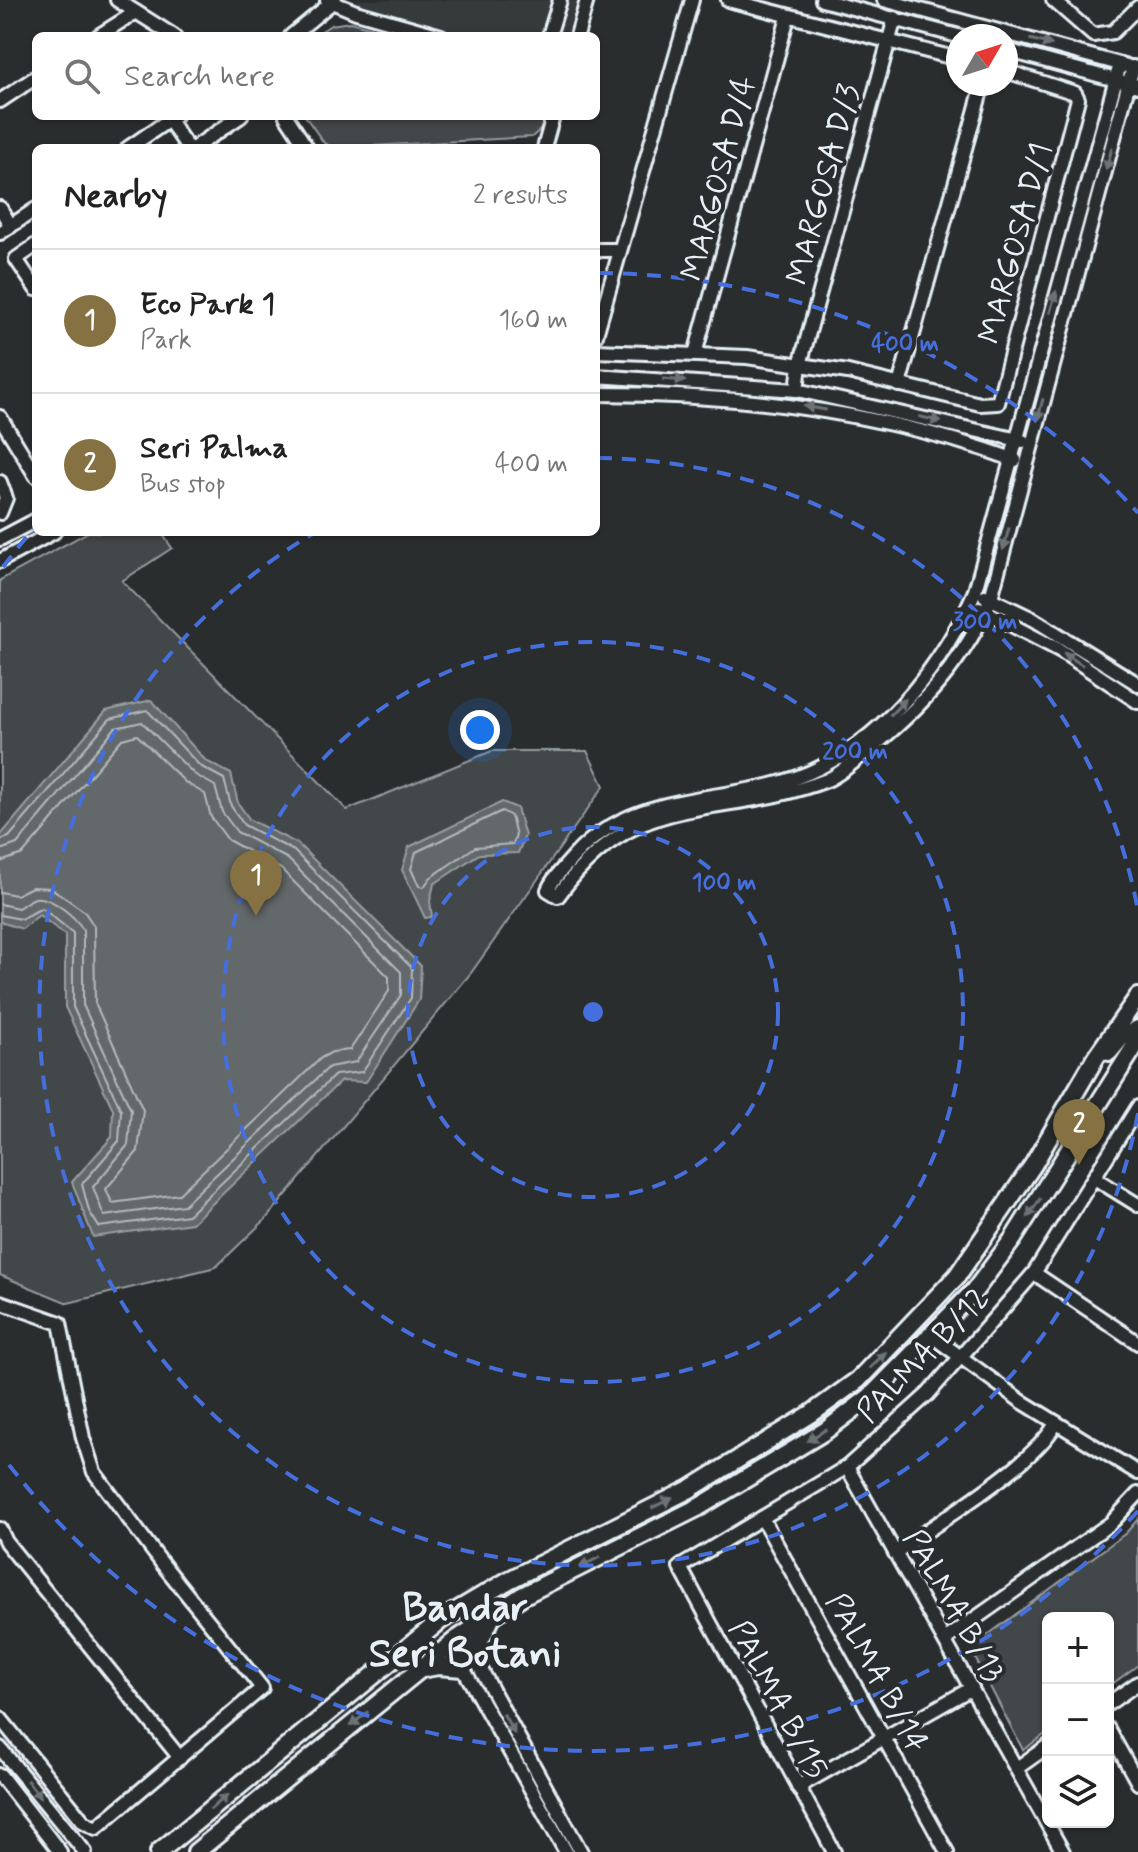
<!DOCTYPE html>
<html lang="en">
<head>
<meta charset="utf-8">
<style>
	body { margin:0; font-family:Mynerve,sans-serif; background:#f6f6f6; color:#222 }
	.controls { position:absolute; right:24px; bottom:24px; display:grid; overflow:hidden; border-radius:12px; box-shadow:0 2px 6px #0004 }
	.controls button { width:72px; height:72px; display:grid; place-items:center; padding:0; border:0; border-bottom:2px solid #e0e0e0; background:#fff; color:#222; font:40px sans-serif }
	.compass { position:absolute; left:946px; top:24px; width:72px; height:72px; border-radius:50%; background:#fff; box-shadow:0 2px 6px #0004; rotate:51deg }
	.you { position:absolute; left:480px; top:730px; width:28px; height:28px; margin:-20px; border:6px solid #fff; border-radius:50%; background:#1a73e8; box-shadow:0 0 0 12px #1a73e833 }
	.badge { display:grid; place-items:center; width:52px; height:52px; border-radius:50%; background:#857141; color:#fff; font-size:26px; font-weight:700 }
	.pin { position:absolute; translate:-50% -66px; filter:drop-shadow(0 2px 4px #0008) }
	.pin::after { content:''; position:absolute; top:42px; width:28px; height:24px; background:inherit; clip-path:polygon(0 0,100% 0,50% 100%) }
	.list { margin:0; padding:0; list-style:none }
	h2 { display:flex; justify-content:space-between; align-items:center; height:104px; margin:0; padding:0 32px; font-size:34px }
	h2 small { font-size:26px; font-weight:400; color:#767676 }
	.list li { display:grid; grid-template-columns:52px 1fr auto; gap:24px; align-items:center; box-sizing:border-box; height:144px; padding:0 32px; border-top:2px solid #e0e0e0 }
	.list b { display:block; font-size:30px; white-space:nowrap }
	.list p { margin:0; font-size:26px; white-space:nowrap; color:#767676 }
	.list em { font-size:26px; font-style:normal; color:#767676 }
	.icon { flex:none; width:44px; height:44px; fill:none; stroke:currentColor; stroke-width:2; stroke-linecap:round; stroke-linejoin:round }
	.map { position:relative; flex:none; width:1138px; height:1852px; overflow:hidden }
	.search { position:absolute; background:#fff; box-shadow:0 2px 6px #0004; left:32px; top:32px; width:568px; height:88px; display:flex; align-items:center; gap:20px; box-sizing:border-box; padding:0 28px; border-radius:12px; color:#767676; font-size:30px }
	.panel { position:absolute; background:#fff; box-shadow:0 2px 6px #0004; left:32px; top:144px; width:568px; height:392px; border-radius:12px }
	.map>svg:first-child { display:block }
	.built { fill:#363a3b }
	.green { fill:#424648; stroke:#959ca0; stroke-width:2 }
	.water { fill:#63686b; stroke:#989fa3; stroke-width:2 }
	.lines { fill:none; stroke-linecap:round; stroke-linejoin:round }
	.shore { stroke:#b3bac0; stroke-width:2 }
	.minor-casing { stroke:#e8f1f8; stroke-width:18 }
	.major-casing { stroke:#e8f1f8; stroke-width:22 }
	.minor { stroke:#2a2d2e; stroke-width:12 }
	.major { stroke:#2a2d2e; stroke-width:16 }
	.oneway { fill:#6c7275 }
	.ring { fill:none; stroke:#466fde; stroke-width:4; stroke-dasharray:14 10 }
	.labels { text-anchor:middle; stroke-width:8; stroke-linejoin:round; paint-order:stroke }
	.street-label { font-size:32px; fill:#e8f1f8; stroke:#2a2d2e }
	.district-label { font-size:40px; font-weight:bold; fill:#e8f1f8; stroke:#2a2d2e }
	.centre { fill:#466fde; stroke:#2a2d2e; stroke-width:4 }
	.ring-label { font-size:24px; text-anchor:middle; font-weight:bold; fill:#466fde; stroke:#2a2d2e; stroke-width:8; stroke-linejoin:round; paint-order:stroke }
</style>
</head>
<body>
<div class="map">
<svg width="1138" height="1852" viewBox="0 0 1138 1852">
	<rect width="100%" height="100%" fill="#2a2d2e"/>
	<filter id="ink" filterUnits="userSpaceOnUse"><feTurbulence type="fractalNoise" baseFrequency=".0125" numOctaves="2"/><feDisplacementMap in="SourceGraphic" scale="16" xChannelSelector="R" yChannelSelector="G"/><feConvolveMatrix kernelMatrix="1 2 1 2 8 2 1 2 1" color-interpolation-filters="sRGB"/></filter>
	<g filter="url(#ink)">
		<path class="built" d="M357,0H577L567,36H425L353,16Z"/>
		<g class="green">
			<path d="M350,22L402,36H314L331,25Z"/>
			<path d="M305,116H546L541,129L532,137L334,148L324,143Z"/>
			<path d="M88,532H161L172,548L122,581L347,810L492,751H587L604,786L471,973L266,1219L216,1267L68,1303L0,1275V580Z"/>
			<path d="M1138,1519V1665L1108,1687V1618H1048V1732L1023,1750L970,1648L1126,1533Z"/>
		</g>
		<g class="water">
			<path d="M151,700L206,761L231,774L238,803L250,820L298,844L421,966L419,1000L366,1082L341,1081L192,1223L93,1237L72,1182L112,1137L113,1109L65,1007V935L39,915L22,929L0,922V836L106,711Z"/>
			<path d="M502,802L517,808L525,836L518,853L479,854L434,884L430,901L432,917L425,918L402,870L409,847Z"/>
		</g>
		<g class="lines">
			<g class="shore">
				<path d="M502,811L511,816L516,835L513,844L475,847L430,878L424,887L419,886L411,869L416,852Z"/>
				<path d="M0,840L9,837L110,719L147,710L200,766L224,779L231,806L244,825L294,851L412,968L411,998L362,1072L335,1075L188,1215L99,1227L89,1211L82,1184L119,1141L121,1110L73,1007V933L42,908L21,919L0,915"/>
				<path d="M0,850L17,844L115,728L142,722L194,774L215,786L222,812L237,832L288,859L401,972V995L356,1062L329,1067L184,1205L104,1216L93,1187L128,1145L131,1110L83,1005V930C76,917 50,895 35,898C29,900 23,905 18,908L0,904"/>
				<path d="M0,862L23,854L122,739L137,735L186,783L205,794L211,817L228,840L281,869L389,977V991L350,1050L332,1052L321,1058L179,1194L112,1203L106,1189L138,1151L143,1110L95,1003L94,926L84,911L51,888L32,887L16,895L0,892"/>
			</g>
			<defs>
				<g id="minor">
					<path d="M117,0L174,36"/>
					<path d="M327,0L356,12L441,36"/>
					<path d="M728,0L958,59"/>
					<path d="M822,0L958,36"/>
					<path d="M884,0L1127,66"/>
					<path d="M1053,0L1093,35L1113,32L1138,7"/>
					<path d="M98,36L136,12"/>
					<path d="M291,36L335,0"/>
					<path d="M549,36L560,0"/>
					<path d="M577,36L587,0"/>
					<path d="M1006,50L1138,86"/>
					<path d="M1120,64L975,591C944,661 891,731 821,767C739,809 642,782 574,856C565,867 553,877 548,890L558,896C638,784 717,822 827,780C839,775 851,764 861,756C914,715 965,662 991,598L1133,67"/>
					<path d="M0,101L36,77"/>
					<path d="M286,116L307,148"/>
					<path d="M169,120L188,148"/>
					<path d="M128,148L175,116"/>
					<path d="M194,148L241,116"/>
					<path d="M544,148L553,116"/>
					<path d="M0,208L11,226"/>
					<path d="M0,233L36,209"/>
					<path d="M36,245L16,259L36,289"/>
					<path d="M596,250H620"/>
					<path d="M596,335L692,0"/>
					<path d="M596,351L747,357L848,372L980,404L998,403L1078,99L1075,93L1006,71"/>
					<path d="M695,354L788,17"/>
					<path d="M596,376L797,390L1023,441"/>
					<path d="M899,385L983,84"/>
					<path d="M797,390L800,365L895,18"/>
					<path d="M596,394C738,394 881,411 1015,460"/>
					<path d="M0,417L36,476"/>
					<path d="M0,482L6,498L0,513"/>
					<path d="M0,539L36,520"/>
					<path d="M0,561L54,532"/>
					<path d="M985,596L1033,619L1138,684"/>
					<path d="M979,608L1061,651L1138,702"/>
					<path d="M1096,1179L1138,1205"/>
					<path d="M1034,1273L1138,1343"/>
					<path d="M0,1302L60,1323L83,1438L94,1472L161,1562L262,1688L96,1828L84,1822L0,1718"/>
					<path d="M932,1336L1021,1401L1138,1473"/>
					<path d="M847,1467L1063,1852"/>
					<path d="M762,1518L947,1852"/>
					<path d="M0,1529L6,1542L180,1758"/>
					<path d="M895,1553C936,1523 1035,1464 1056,1423"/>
					<path d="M946,1639L1111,1523L1138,1494"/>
					<path d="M456,1640L473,1655L581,1852"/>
					<path d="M456,1640L463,1668L566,1852"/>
					<path d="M1108,1704L1138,1683"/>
					<path d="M1108,1729L1138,1783"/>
					<path d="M0,1748L85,1852"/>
					<path d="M1017,1768L1048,1746"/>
					<path d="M0,1775L60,1852"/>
					<path d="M798,1787L972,1688"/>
					<path d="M834,1852L680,1567L847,1467L928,1394L1034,1273L1138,1107"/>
				</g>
				<g id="major">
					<path d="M1109,1052L1121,1038L1138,1029"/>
					<path d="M473,1655L490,1621"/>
					<path d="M421,1669L438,1666L463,1668"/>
					<path d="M159,1852L441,1620L509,1580L690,1489L811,1414L858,1380L957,1276L1033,1165L1096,1057L1138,997"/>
					<path d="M196,1852L456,1640L522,1596L699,1507L825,1431L871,1396L975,1290L1013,1239L1138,1041"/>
				</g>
			</defs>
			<use href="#minor" class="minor-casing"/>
			<use href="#major" class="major-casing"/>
			<use href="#minor" class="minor"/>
			<use href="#major" class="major"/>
		</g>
		<defs><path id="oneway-solid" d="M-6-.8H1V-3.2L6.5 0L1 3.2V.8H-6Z" transform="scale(2)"/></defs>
		<g class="oneway">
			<use href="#oneway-solid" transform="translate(1041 42) rotate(15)"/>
			<use href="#oneway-solid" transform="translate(1109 159) rotate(105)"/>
			<use href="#oneway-solid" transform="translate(1053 302) rotate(-74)"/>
			<use href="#oneway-solid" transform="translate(674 380) rotate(5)"/>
			<use href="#oneway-solid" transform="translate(815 408) rotate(-170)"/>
			<use href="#oneway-solid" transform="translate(1040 410) rotate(105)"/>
			<use href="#oneway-solid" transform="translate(930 419) rotate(13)"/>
			<use href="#oneway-solid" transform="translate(1006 539) rotate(105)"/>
			<use href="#oneway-solid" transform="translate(1073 659) rotate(-146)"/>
			<use href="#oneway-solid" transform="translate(898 707) rotate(-46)"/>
			<use href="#oneway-solid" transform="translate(1034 1208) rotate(124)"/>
			<use href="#oneway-solid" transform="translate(878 1360) rotate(-45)"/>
			<use href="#oneway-solid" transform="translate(817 1435) rotate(148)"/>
			<use href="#oneway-solid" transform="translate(662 1503) rotate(-26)"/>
			<use href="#oneway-solid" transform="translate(590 1562) rotate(153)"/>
			<use href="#oneway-solid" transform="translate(359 1719) rotate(141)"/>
			<use href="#oneway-solid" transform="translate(509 1724) rotate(61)"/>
			<use href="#oneway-solid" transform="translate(34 1789) rotate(51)"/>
			<use href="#oneway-solid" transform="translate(219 1802) rotate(-40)"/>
		</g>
	</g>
	<g class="ring">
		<circle cx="593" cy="1012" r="185"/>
		<circle cx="593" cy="1012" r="370"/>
		<path d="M1138 1113A554 554 0 1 1 316 532M598 458A554 554 0 0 1 1138 911"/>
		<path d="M1138 1511A739 739 0 0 1 3 1457M3 567A739 739 0 0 1 35 527M599 273A739 739 0 0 1 1138 513"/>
	</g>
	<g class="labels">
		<g class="street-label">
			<text transform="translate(717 178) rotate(-75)" y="11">MARGOSA D/4</text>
			<text transform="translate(822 184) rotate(-75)" y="11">MARGOSA D/3</text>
			<text transform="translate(1014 243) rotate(-75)" y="11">MARGOSA D/1</text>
			<text transform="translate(922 1354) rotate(-46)" y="11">PALMA B/12</text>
			<text transform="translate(955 1605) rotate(60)" y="11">PALMA B/13</text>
			<text transform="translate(878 1672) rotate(61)" y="11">PALMA B/14</text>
			<text transform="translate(779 1699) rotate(62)" y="11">PALMA B/15</text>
		</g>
		<g class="district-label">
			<text x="465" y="1620">Bandar<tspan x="465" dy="46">Seri Botani</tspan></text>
		</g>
	</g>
	<circle cx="593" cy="1012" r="12" class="centre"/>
	<g class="ring-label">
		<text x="905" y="351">400 m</text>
		<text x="985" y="629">300 m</text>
		<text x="855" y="759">200 m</text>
		<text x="724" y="890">100 m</text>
	</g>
</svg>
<div class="controls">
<button>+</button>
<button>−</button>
<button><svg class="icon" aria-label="layers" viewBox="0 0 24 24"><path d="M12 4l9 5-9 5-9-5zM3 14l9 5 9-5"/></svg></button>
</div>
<svg class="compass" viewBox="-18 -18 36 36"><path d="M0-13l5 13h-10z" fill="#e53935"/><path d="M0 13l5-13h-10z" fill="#767676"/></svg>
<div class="you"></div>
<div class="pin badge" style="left:256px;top:916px">1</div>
<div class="pin badge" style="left:1079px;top:1165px">2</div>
<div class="search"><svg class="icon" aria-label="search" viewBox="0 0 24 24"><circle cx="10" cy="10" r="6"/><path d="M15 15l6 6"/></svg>Search here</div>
<section class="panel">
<h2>Nearby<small>2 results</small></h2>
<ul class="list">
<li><span class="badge">1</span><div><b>Eco Park 1</b><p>Park</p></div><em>160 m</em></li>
<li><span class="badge">2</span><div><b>Seri Palma</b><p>Bus stop</p></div><em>400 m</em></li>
</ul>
</section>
</div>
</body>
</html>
